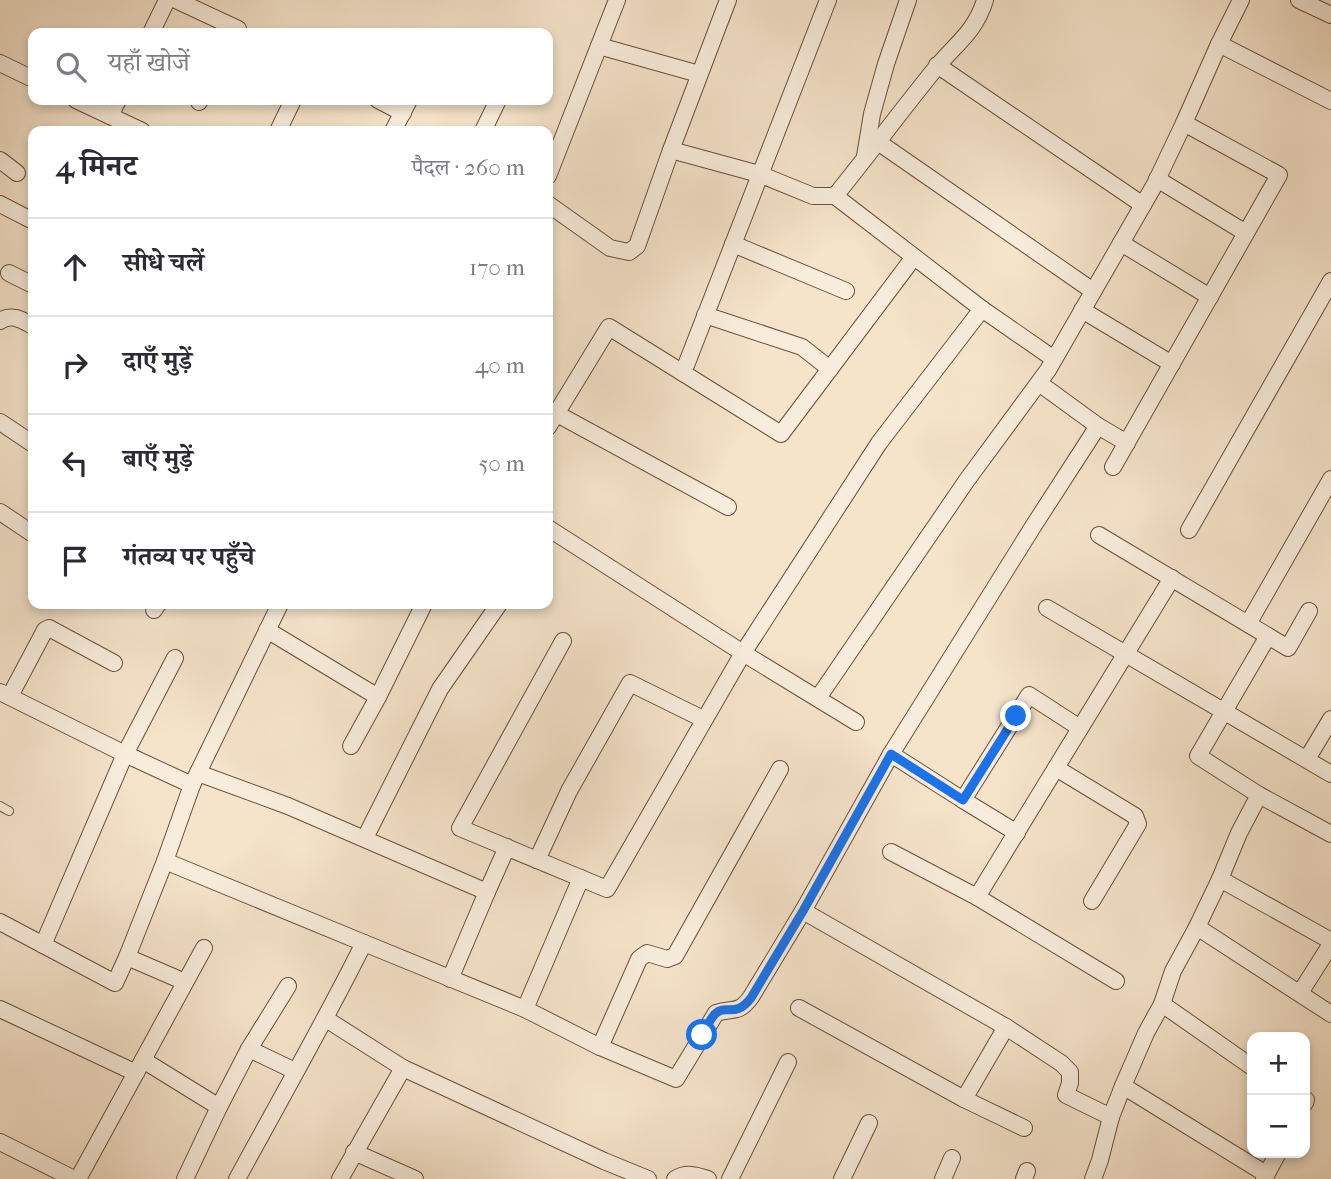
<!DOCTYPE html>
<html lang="hi">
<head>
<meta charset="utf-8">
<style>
	body { margin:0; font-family:"IM FELL French Canon","Noto Serif Devanagari",serif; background:#f7f7f7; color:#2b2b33 }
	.controls { position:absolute; right:21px; bottom:21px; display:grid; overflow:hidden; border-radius:14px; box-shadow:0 4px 10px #0003 }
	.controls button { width:63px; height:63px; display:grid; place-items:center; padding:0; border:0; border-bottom:2px solid #e1e1e2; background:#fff; color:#2b2b33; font:35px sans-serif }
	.stop { position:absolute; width:21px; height:21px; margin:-16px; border:5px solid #1a73e8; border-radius:50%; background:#fff }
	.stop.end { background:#1a73e8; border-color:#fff; box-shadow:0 2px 7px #0008 }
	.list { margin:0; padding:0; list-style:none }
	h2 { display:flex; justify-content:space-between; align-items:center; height:91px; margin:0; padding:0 28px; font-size:30px }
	h2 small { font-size:23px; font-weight:400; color:#7c7c81 }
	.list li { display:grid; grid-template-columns:46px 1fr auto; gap:21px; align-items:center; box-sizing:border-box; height:98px; padding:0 28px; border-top:2px solid #e1e1e2 }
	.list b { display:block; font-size:26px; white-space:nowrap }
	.list em { font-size:23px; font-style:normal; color:#7c7c81 }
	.icon { flex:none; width:38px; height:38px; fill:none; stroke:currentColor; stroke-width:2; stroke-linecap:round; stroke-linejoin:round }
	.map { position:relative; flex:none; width:1331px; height:1179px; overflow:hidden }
	.search { position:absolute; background:#fff; box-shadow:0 4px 10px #0003; left:28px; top:28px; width:525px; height:77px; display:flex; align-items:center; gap:18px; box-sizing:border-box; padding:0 24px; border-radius:14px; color:#7c7c81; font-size:26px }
	.panel { position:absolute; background:#fff; box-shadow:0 4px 10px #0003; left:28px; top:126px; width:525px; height:483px; border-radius:14px }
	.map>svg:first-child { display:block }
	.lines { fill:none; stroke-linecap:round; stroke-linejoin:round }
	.lane-casing { stroke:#6a4f39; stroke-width:10 }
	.street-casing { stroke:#6a4f39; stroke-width:18 }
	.lane { stroke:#f8eddd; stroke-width:8 }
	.street { stroke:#f8eddd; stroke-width:16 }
	.route { stroke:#1a73e8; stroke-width:9 }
</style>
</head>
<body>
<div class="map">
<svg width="1331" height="1179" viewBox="0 0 1331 1179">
	<rect width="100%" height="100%" fill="#f5e3ca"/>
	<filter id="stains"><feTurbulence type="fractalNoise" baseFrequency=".00286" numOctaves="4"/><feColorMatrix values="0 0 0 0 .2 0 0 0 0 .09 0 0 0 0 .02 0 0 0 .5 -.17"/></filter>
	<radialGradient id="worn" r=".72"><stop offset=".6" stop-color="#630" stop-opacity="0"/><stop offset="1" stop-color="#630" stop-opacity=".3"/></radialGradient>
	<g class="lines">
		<defs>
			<path id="lane" d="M0,806L9,811"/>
			<g id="street">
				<path d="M176,0L238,29L236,33"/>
				<path d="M828,0L683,373L781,434L914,257"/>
				<path d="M985,0C975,33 955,44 935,69C901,111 869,154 835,196L982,309L1054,359"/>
				<path d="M1299,0L1331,15"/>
				<path d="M151,33L167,0"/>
				<path d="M1219,44L1331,101"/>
				<path d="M599,46L699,74"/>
				<path d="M0,63L33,79"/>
				<path d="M937,65L1143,205"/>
				<path d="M76,100L142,131"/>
				<path d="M378,100L403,113"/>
				<path d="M199,102L200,100"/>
				<path d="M110,116L118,100"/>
				<path d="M278,131L293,100"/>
				<path d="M393,131L409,100"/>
				<path d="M483,131L498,100"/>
				<path d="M878,142L1093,291"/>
				<path d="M671,150L759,174L813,196H835"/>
				<path d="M865,156L872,114L886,64L908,0"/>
				<path d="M0,160L17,173"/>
				<path d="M548,176L617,0"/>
				<path d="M1157,179L1246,233"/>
				<path d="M0,204L33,221"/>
				<path d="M548,204L610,248L629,252L637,246L671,150L728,0"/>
				<path d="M1121,243L1210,297"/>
				<path d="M733,244L846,291"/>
				<path d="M9,273L33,285"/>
				<path d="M1082,310L1172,364"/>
				<path d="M705,315L802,347L830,369"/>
				<path d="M0,321C12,313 22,320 33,326"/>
				<path d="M1039,383L1098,426L1127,443"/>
				<path d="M548,409L728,507"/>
				<path d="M0,422L33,444"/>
				<path d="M548,427L609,327L683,373"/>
				<path d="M1113,467L1279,175L1184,123"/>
				<path d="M0,512L33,534"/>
				<path d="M548,528L743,653L856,722"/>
				<path d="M1189,530L1331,281"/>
				<path d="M1099,535L1268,636L1198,756L1259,795L1331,834"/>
				<path d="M1047,608L1331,774"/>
				<path d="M154,610L158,604"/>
				<path d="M1248,624L1331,479"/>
				<path d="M267,630L378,697L351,746"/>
				<path d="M1268,636L1288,648L1309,611"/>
				<path d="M563,641L460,828L607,889L743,653L879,443L982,309"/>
				<path d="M0,692L125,754L192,785L280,604"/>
				<path d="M10,696L45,630L49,628L114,663"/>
				<path d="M378,697L424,604"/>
				<path d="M818,698L967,480L1048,370L1155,184L1184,123L1219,44L1241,0"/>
				<path d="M891,754L963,800"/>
				<path d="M1307,759L1331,719"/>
				<path d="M1056,768L1135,816L1138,824L1092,901"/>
				<path d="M198,773L288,806L487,892L450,979"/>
				<path d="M192,785L165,861L364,943C324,1023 280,1100 237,1179"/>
				<path d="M1259,795L1239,833L1220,879L1197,927L1173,971L1162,1004L1146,1033L1123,1086L1266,1174"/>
				<path d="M1017,833L963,800L1029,695L1080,728"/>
				<path d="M365,838L440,689L499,604"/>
				<path d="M891,852L977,897L1172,578"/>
				<path d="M537,860L569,791L630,683L703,719"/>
				<path d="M165,861L127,957L185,982"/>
				<path d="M1220,879L1331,941"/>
				<path d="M487,892L507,847"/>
				<path d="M977,897L1116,981"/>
				<path d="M803,911L1006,1027L1061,1063L1070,1072V1083L1066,1095L1111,1117L1123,1086"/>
				<path d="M0,922L115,983L127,957"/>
				<path d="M1197,927L1331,1014"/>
				<path d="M364,943L525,1009L600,1047L676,1079L716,1013C733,1007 738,1015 751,997L803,911L891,754L1034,525L1098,426"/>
				<path d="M43,945L125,754L175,658"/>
				<path d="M1300,993L1331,944"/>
				<path d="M1162,1004L1252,1067"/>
				<path d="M799,1008L964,1099L1024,1128"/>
				<path d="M0,1009L136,1073"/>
				<path d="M525,1009L581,878"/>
				<path d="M326,1019L403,1068L604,1161L648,1179"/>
				<path d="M600,1047L639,959L647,953L667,959L675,956L780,769"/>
				<path d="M249,1049L295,1071"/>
				<path d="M143,1060L219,1107L249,1049L288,986"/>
				<path d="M964,1099L1006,1027"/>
				<path d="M1305,1099L1306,1100L1305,1103"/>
				<path d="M0,1142L74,1179"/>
				<path d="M354,1152L415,1179"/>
				<path d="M78,1179L204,948"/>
				<path d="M185,1179L219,1107"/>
				<path d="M340,1179L403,1068"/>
				<path d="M675,1179C686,1172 696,1175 708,1179"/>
				<path d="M730,1179L788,1062"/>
				<path d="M842,1179L869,1123"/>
				<path d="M943,1179L952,1158"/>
				<path d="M1024,1179L1027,1171"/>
				<path d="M1093,1179L1100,1160L1111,1117"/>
				<path d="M1264,1179L1278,1153"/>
			</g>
		</defs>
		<use href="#lane" class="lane-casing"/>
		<use href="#street" class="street-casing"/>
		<use href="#lane" class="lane"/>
		<use href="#street" class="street"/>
	</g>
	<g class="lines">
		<path class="route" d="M702,1035C706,1029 710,1019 715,1014C726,1003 735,1019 751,998L803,911L891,754L963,800L1016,716"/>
	</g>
	<rect width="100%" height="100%" filter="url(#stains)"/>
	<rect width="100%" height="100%" fill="url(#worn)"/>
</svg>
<div class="controls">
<button>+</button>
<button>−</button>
</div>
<div class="stop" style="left:702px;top:1035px"></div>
<div class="stop end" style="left:1016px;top:716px"></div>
<div class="search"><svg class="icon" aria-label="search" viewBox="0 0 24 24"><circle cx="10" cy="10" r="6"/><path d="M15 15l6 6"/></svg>यहाँ खोजें</div>
<section class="panel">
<h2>4 मिनट<small>पैदल · 260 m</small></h2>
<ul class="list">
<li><svg class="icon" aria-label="ahead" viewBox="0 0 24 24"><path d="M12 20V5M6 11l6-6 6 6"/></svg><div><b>सीधे चलें</b></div><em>170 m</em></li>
<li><svg class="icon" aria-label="right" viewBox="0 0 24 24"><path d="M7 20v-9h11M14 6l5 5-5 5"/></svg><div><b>दाएँ मुड़ें</b></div><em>40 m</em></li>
<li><svg class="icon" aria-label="left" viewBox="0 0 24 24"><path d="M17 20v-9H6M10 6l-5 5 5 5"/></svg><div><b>बाएँ मुड़ें</b></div><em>50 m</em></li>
<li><svg class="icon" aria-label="arrive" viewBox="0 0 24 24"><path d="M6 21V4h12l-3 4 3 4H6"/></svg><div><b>गंतव्य पर पहुँचे</b></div></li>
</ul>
</section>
</div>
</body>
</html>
